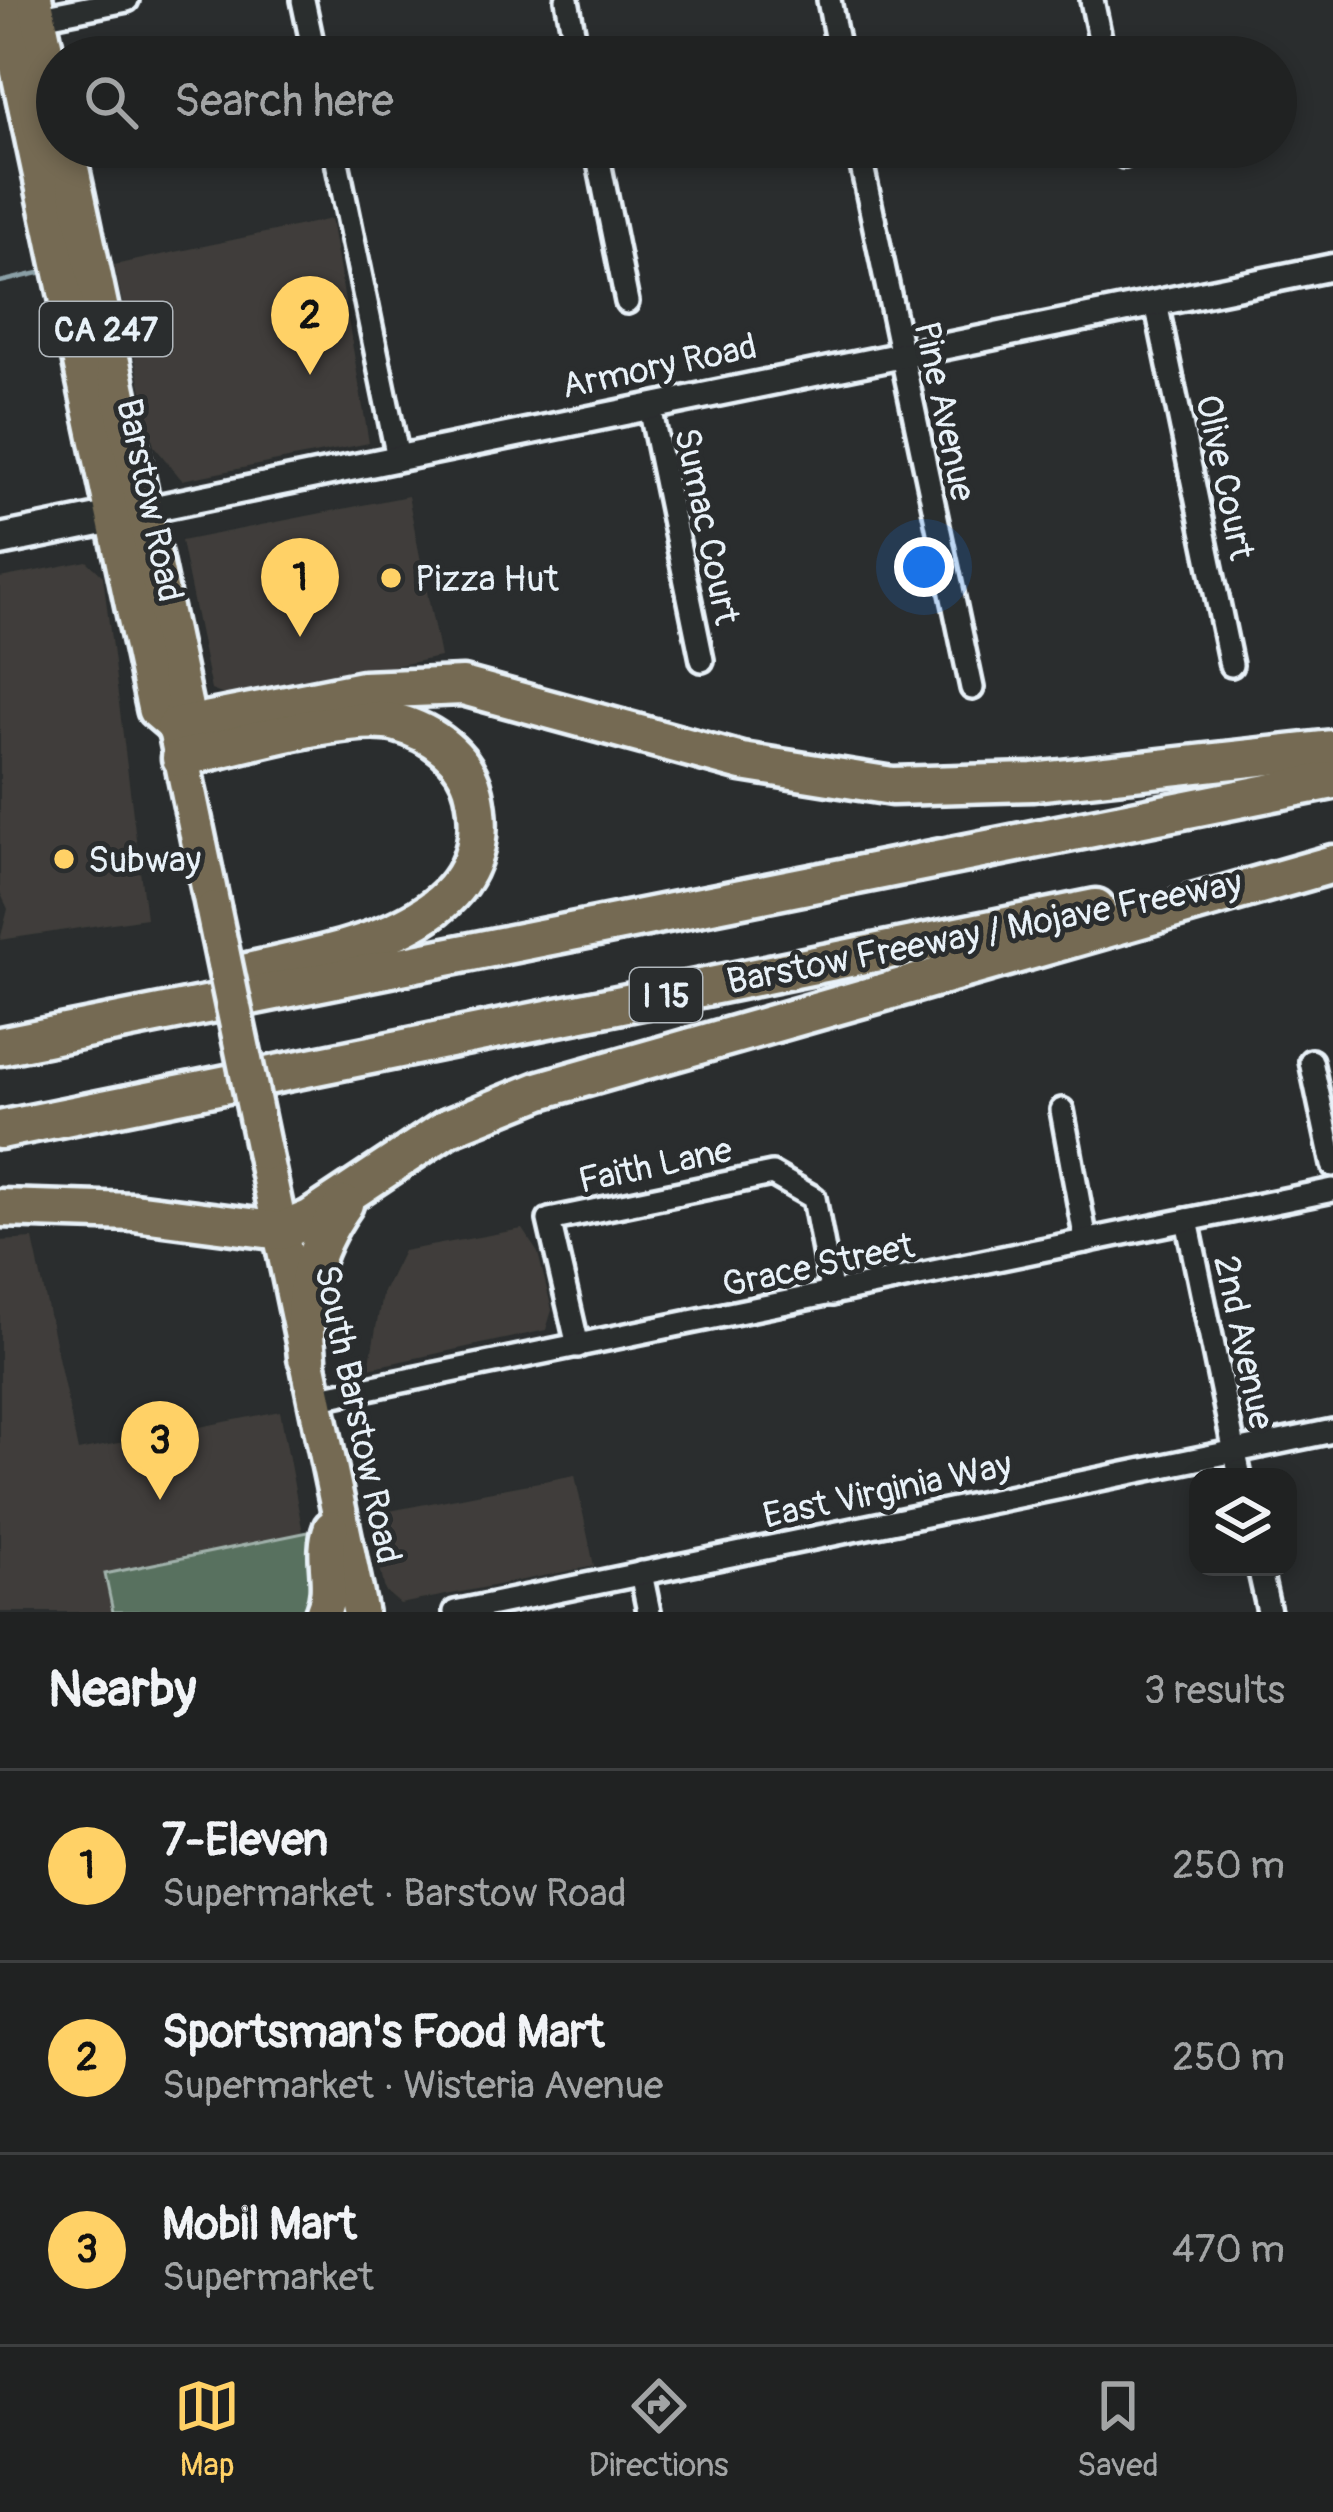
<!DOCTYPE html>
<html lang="en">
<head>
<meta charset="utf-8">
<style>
	body { margin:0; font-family:Pangolin,sans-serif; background:#282a2a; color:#f1f3f6 }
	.controls { position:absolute; right:36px; bottom:36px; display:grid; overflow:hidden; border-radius:24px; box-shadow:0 6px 18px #0003 }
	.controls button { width:108px; height:108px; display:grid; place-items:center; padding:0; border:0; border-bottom:3px solid #3d3f40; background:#202222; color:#f1f3f6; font:60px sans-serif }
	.you { position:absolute; left:924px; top:567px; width:42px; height:42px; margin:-30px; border:9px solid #fff; border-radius:50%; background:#1a73e8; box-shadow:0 0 0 18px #1a73e833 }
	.badge { display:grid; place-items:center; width:78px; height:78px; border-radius:50%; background:#ffd166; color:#111; font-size:39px; font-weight:700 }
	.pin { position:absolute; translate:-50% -99px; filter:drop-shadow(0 3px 6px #0008) }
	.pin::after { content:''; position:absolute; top:63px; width:42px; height:36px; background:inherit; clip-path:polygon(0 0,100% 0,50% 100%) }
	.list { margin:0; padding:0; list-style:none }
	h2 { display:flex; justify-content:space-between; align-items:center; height:156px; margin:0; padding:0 48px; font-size:51px }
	h2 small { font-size:39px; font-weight:400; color:#a2a4a5 }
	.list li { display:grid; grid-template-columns:78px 1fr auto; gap:36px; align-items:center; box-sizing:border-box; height:192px; padding:0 48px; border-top:3px solid #3d3f40 }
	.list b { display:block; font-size:45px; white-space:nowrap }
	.list p { margin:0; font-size:39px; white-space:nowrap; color:#a2a4a5 }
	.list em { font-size:39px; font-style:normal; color:#a2a4a5 }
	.icon { flex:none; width:66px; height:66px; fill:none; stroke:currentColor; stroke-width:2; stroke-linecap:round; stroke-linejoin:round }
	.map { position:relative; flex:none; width:1333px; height:1612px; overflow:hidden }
	.search { position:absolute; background:#202222; box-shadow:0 6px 18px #0003; left:36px; right:36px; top:36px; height:132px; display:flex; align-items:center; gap:30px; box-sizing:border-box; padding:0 42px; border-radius:66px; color:#a2a4a5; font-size:45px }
	.sheet { height:732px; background:#202222 }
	nav { display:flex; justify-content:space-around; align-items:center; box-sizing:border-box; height:168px; border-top:3px solid #3d3f40; background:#202222; font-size:33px; color:#a2a4a5 }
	nav a { display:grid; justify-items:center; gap:6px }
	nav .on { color:#ffd166 }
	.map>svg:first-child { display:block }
	.built { fill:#3f3e3a }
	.green { fill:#59715e; stroke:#a0b1ab; stroke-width:3 }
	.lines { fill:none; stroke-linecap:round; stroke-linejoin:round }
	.stream { stroke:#8a9fa6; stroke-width:4.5 }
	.minor-casing { stroke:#e8f1f8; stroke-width:30 }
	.tertiary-casing { stroke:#e8f1f8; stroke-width:33 }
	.secondary-casing { stroke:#e8f1f8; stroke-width:39 }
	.primary-casing { stroke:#e8f1f8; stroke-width:42 }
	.motorway-casing { stroke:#e8f1f8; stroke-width:45 }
	.minor { stroke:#2a2d2e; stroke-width:21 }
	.tertiary { stroke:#2a2d2e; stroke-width:24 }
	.secondary { stroke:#2a2d2e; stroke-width:30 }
	.primary { stroke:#746b52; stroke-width:33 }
	.motorway { stroke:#746b52; stroke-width:36 }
	.primary-bridge-casing { stroke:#e8f1f8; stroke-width:42; stroke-linecap:butt }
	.primary-bridge { stroke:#746b52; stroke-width:33 }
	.poi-dot { fill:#ffd166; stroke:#2a2d2e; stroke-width:4.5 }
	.labels { text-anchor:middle; stroke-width:10; stroke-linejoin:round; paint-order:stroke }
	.shield { fill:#2a2d2e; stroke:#afb6bb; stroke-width:3 }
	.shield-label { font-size:33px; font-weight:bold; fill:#e8f1f8 }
	.street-label { font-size:36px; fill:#e8f1f8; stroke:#2a2d2e }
	.poi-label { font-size:36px; fill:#e8f1f8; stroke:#2a2d2e; text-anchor:start }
</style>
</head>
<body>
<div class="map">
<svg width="1333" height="1612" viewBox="0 0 1333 1612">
	<rect width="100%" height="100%" fill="#2a2d2e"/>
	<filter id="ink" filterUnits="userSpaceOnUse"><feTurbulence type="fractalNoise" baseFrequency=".00833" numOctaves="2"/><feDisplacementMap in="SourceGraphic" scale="24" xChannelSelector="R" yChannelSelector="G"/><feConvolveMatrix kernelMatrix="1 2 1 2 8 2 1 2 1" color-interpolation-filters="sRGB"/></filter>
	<g filter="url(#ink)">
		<g class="built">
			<path d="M331,219L369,443L182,480L154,446L114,265Z"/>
			<path d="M408,496L440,657L232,698L211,690L181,541Z"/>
			<path d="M87,561L103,576L146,918L0,940L8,909L0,892V578Z"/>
			<path d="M522,1229L538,1253L552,1310L546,1330L369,1368L382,1294L403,1251Z"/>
			<path d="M33,1239L78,1451L280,1411L303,1533L105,1574L113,1612H0V1241Z"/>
			<path d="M575,1475L594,1566L400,1604L385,1591L369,1515Z"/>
		</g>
		<path class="green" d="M313,1531L324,1600L309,1612H113L105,1574Z"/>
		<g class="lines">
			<path class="stream" d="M0,282L43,272"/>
			<defs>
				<g id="minor">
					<path d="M303,0L315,57"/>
					<path d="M567,0L578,57"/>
					<path d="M829,0L840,57"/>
					<path d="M1092,0L1104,57"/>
					<path d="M26,20L127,0"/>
					<path d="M334,147L398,458"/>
					<path d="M596,147L627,302"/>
					<path d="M858,147L972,688"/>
					<path d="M1122,147L1124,156"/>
					<path d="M1156,303L1231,665"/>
					<path d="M650,407L702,660"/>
					<path d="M1311,1061L1333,1165"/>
					<path d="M1062,1110L1086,1241"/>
					<path d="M1187,1220L1240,1477"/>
					<path d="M578,1346L549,1220L772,1174L814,1198L832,1294"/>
					<path d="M315,1399L1333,1190"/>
					<path d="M1259,1567L1269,1612"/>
					<path d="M641,1573L649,1612"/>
					<path d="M455,1612L1333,1431"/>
				</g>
				<path id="tertiary" d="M145,510L1333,267"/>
				<path id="secondary" d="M0,540L133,513"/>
				<g id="primary">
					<path d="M3,0L155,710L175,727L213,909"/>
					<path d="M35,0L57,103"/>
					<path d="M67,147L185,705L175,727"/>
					<path d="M264,1153L360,1612"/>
					<path d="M323,1612C336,1584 320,1557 331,1528"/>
				</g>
				<g id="motorway">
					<path d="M175,727L363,690L463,686L742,762L892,786L1033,782L1333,749"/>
					<path d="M181,758C233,747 349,711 397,723C431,732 466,757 474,793C505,931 334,951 239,974"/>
					<path d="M0,1046L1333,780"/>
					<path d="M0,1130L1096,908"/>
					<path d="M0,1208L134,1212L281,1231L310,1219L447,1128L541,1090L1333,864"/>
					<path d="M307,1358C300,1299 309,1253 344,1204"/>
				</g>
			</defs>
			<use href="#minor" class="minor-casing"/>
			<use href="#tertiary" class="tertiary-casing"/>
			<use href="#secondary" class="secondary-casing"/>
			<use href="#primary" class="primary-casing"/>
			<use href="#motorway" class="motorway-casing"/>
			<use href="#minor" class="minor"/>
			<use href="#tertiary" class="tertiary"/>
			<use href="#secondary" class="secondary"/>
			<use href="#primary" class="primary"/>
			<use href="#motorway" class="motorway"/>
			<defs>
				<path id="primary-bridge" d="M213,909L264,1153"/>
			</defs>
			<use href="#primary-bridge" class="primary-bridge-casing"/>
			<use href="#primary-bridge" class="primary-bridge"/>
		</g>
	</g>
	<g class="poi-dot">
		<circle cx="391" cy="578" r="12"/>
		<circle cx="64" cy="859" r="12"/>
	</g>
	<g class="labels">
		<g class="shield">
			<rect x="40" y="302" width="132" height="54" rx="9"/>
			<rect x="630" y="968" width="72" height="54" rx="9"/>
		</g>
		<g class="shield-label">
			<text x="106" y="341">CA 247</text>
			<text x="666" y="1007">I 15</text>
		</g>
		<g class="street-label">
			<text transform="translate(659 365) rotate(-12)" y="13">Armory Road</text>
			<text transform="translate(946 411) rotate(78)" y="13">Pine Avenue</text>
			<text transform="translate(1226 477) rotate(78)" y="13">Olive Court</text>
			<text transform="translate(151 500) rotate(78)" y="13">Barstow Road</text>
			<text transform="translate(708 526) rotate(78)" y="13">Sumac Court</text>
			<text transform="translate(984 931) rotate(-11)" y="13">Barstow Freeway / Mojave Freeway</text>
			<text transform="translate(655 1164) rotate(-12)" y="13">Faith Lane</text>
			<text transform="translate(818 1264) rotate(-12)" y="13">Grace Street</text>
			<text transform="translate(1245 1342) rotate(78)" y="13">2nd Avenue</text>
			<text transform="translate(359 1414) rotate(78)" y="13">South Barstow Road</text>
			<text transform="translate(887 1489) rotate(-12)" y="13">East Virginia Way</text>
		</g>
		<g class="poi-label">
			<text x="415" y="591">Pizza Hut</text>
			<text x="88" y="872">Subway</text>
		</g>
	</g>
</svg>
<div class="controls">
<button><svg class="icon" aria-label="layers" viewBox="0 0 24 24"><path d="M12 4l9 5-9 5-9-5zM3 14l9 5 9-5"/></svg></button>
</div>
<div class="you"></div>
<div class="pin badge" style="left:300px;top:637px">1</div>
<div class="pin badge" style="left:310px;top:375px">2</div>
<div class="pin badge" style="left:160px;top:1500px">3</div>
<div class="search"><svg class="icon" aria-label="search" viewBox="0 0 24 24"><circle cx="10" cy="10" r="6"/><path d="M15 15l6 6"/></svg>Search here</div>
</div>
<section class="sheet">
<h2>Nearby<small>3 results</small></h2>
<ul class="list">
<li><span class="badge">1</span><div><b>7-Eleven</b><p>Supermarket · Barstow Road</p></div><em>250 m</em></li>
<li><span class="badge">2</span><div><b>Sportsman's Food Mart</b><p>Supermarket · Wisteria Avenue</p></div><em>250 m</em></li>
<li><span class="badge">3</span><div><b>Mobil Mart</b><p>Supermarket</p></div><em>470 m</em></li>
</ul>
</section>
<nav>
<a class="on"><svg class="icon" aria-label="map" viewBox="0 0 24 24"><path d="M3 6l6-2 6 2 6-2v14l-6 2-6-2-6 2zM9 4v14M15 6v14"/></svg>Map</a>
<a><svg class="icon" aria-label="directions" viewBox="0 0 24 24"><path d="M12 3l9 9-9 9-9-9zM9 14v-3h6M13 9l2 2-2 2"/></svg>Directions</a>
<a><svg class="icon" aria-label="saved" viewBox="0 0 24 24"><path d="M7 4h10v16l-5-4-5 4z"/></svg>Saved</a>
</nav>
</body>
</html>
